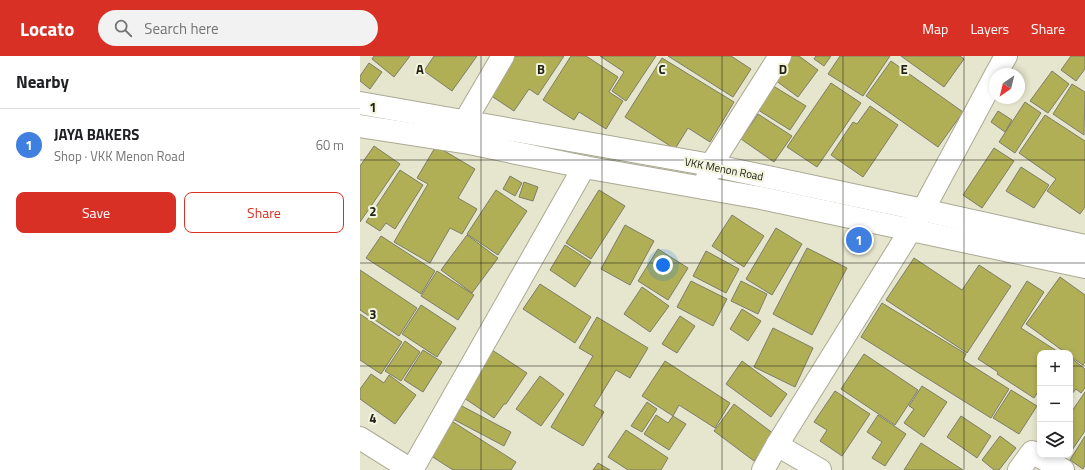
<!DOCTYPE html>
<html lang="en">
<head>
<meta charset="utf-8">
<style>
	body { margin:0; font-family:"Titillium Web",sans-serif; background:#f2f2f2; color:#202124 }
	.controls { position:absolute; right:12px; bottom:12px; display:grid; overflow:hidden; border-radius:8px; box-shadow:0 2px 6px #0003 }
	.controls button { width:36px; height:36px; display:grid; place-items:center; padding:0; border:0; border-bottom:1px solid #e0e0e0; background:#fff; color:#202124; font:20px sans-serif }
	.compass { position:absolute; left:629px; top:12px; width:36px; height:36px; border-radius:50%; background:#fff; box-shadow:0 2px 6px #0003; rotate:215deg }
	.you { position:absolute; left:303px; top:209px; width:14px; height:14px; margin:-10px; border:3px solid #fff; border-radius:50%; background:#1a73e8; box-shadow:0 0 0 6px #1a73e833 }
	.badge { display:grid; place-items:center; width:26px; height:26px; border-radius:50%; background:#d93025; color:#fff; font-size:13px; font-weight:700 }
	.pin { position:absolute; translate:-50% -50%; border:2px solid #fff; box-shadow:0 1px 4px #0006 }
	.list { margin:0; padding:0; list-style:none }
	h2 { display:flex; justify-content:space-between; align-items:center; height:52px; margin:0; padding:0 16px; font-size:17px }
	h2 small { font-size:13px; font-weight:400; color:#757577 }
	.list li { display:grid; grid-template-columns:26px 1fr auto; gap:12px; align-items:center; box-sizing:border-box; height:72px; padding:0 16px; border-top:1px solid #e0e0e0 }
	.list b { display:block; font-size:15px; white-space:nowrap }
	.list p { margin:0; font-size:13px; white-space:nowrap; color:#757577 }
	.list em { font-size:13px; font-style:normal; color:#757577 }
	.actions { display:flex; gap:8px; padding:12px 16px }
	.actions a { flex:1; padding:9px 0; border:1px solid #d93025; border-radius:8px; text-align:center; font-size:14px; color:#d93025 }
	.actions .main { background:#d93025; color:#fff }
	.icon { flex:none; width:22px; height:22px; fill:none; stroke:currentColor; stroke-width:2; stroke-linecap:round; stroke-linejoin:round }
	.map { position:relative; flex:none; width:725px; height:414px; overflow:hidden }
	header { display:flex; align-items:center; gap:24px; box-sizing:border-box; height:56px; padding:0 20px; background:#d93025; color:#fff }
	header strong { font-size:19px }
	nav { display:flex; gap:22px; margin-inline-start:auto; font-size:14px }
	.search { width:280px; height:36px; background:#f2f2f2; display:flex; align-items:center; gap:10px; box-sizing:border-box; padding:0 14px; border-radius:22px; color:#757577; font-size:15px }
	main { display:flex }
	aside { flex:1; background:#fff }
	.map>svg:first-child { display:block }
	.building { fill:#b1af56; stroke:#7d7d68 }
	.lines { fill:none; stroke-linecap:round; stroke-linejoin:round }
	.minor-casing { stroke:#aaaa94; stroke-width:24 }
	.tertiary-casing { stroke:#aaaa94; stroke-width:24 }
	.minor { stroke:#fff; stroke-width:22 }
	.tertiary { stroke:#fff; stroke-width:22 }
	.grid { fill:none; stroke:#222219; stroke-width:1; stroke-opacity:0.55 }
	.labels { text-anchor:middle; stroke-width:4; stroke-linejoin:round; paint-order:stroke }
	.street-label { font-size:11px; fill:#222219; stroke:#f3f4dc }
	.grid-label { font-size:13px; text-anchor:middle; font-weight:bold; fill:#222219; stroke:#f3f4dc; stroke-width:4; stroke-linejoin:round; paint-order:stroke }
</style>
</head>
<body>
<header>
<strong>Locato</strong>
<div class="search"><svg class="icon" aria-label="search" viewBox="0 0 24 24"><circle cx="10" cy="10" r="6"/><path d="M15 15l6 6"/></svg>Search here</div>
<nav><a>Map</a><a>Layers</a><a>Share</a></nav>
</header>
<main>
<aside>
<h2>Nearby<small></small></h2>
<ul class="list">
<li><span class="badge" style="background:#3f7fe0">1</span><div><b>JAYA BAKERS</b><p>Shop · VKK Menon Road</p></div><em>60 m</em></li>
</ul>
<div class="actions"><a class="main">Save</a><a>Share</a></div>
</aside>
<div class="map">
<svg width="725" height="414" viewBox="0 0 725 414">
	<rect width="100%" height="100%" fill="#e6e6cf"/>
	<g class="building">
		<path d="M14,0H50L34,21L12,3Z"/>
		<path d="M74,0H117L92,35L64,15Z"/>
		<path d="M152,0H204L178,39L169,33L154,55L127,37Z"/>
		<path d="M211,0H226L258,21L249,36L263,45L246,73L219,56L214,64L183,44Z"/>
		<path d="M240,0H296L266,45L252,35L264,16Z"/>
		<path d="M308,0H371L391,13L373,41Z"/>
		<path d="M427,0H439L458,14L438,41L411,21Z"/>
		<path d="M456,0H471L464,10L454,3Z"/>
		<path d="M480,0H530L503,40L468,18Z"/>
		<path d="M541,0H600L604,3L584,31Z"/>
		<path d="M711,0H725V13L716,25L701,14Z"/>
		<path d="M302,2L374,46L350,86L328,72L315,93L265,61Z"/>
		<path d="M531,5L603,56L578,91L506,40Z"/>
		<path d="M9,7L22,16L10,33L0,25V20Z"/>
		<path d="M692,15L709,28L688,57L670,45Z"/>
		<path d="M471,27L501,47L457,111L427,91Z"/>
		<path d="M410,28L446,50L430,74L395,52Z"/>
		<path d="M712,28L725,36L724,79L693,58Z"/>
		<path d="M665,46L681,57L655,97L639,86Z"/>
		<path d="M510,50L538,69L503,121L471,99L493,66L497,68Z"/>
		<path d="M638,55L652,64L645,76L631,66Z"/>
		<path d="M398,58L432,80L414,106L381,83Z"/>
		<path d="M685,59L725,85V151L720,158L687,135L696,123L659,97Z"/>
		<path d="M14,90L40,108L0,166V110Z"/>
		<path d="M76,90L115,113L98,142L117,153L102,178L90,172L70,207L34,186L68,128L57,122Z"/>
		<path d="M634,92L654,105L622,152L603,139Z"/>
		<path d="M661,111L689,129L674,152L646,135Z"/>
		<path d="M40,114L63,129L35,173L26,167L20,175L6,166Z"/>
		<path d="M150,120L162,127L155,140L143,133Z"/>
		<path d="M164,126L178,131L173,145L159,141Z"/>
		<path d="M136,134L167,155L138,199L107,178Z"/>
		<path d="M239,134L265,150L231,203L206,187Z"/>
		<path d="M372,159L404,180L384,211L352,190Z"/>
		<path d="M265,169L294,185L270,229L241,213Z"/>
		<path d="M416,172L442,188L412,239L386,223Z"/>
		<path d="M107,179L138,202L112,237L81,214Z"/>
		<path d="M21,180L75,215L61,238L6,202Z"/>
		<path d="M205,189L231,206L215,231L190,214Z"/>
		<path d="M447,192L487,212L452,279L413,258Z"/>
		<path d="M298,193L328,212L308,244L278,225Z"/>
		<path d="M346,195L379,213L366,237L333,220Z"/>
		<path d="M554,202L602,234L619,209L651,230L607,297L526,244Z"/>
		<path d="M0,214L57,252L39,280L0,254Z"/>
		<path d="M77,215L114,239L98,264L61,240Z"/>
		<path d="M700,221L725,239V306L723,309L710,300V297H706L666,268Z"/>
		<path d="M331,225L367,243L353,270L317,251Z"/>
		<path d="M381,225L407,238L398,258L371,245Z"/>
		<path d="M667,225L684,236L661,272L700,297H680V333L674,342L637,318L638,316L618,303Z"/>
		<path d="M180,228L231,261L215,287L163,253Z"/>
		<path d="M282,231L309,250L290,276L264,258Z"/>
		<path d="M522,247L606,298L603,304L649,333L631,362L501,281Z"/>
		<path d="M61,249L96,272L77,301L42,278Z"/>
		<path d="M382,253L401,265L388,285L370,273Z"/>
		<path d="M0,258L42,286L21,318L0,304Z"/>
		<path d="M320,260L335,270L317,297L302,288Z"/>
		<path d="M237,261L288,292L270,322L256,314L234,350L244,356L223,390L191,371L233,300L219,292Z"/>
		<path d="M413,272L453,292L435,331L394,311Z"/>
		<path d="M45,285L60,296L41,325L25,315Z"/>
		<path d="M126,290L167,317L146,348H144L134,362L104,342L115,325L107,319Z"/>
		<path d="M63,294L82,306L63,336L44,324Z"/>
		<path d="M504,298L558,334L535,369L481,333Z"/>
		<path d="M710,301L725,313V332L721,337L716,333L710,340Z"/>
		<path d="M305,305L370,347L355,372L319,349L313,360L282,340Z"/>
		<path d="M382,305L427,338L411,361L366,328Z"/>
		<path d="M11,318L24,327L29,319L56,339L35,368L0,343V333Z"/>
		<path d="M180,320L204,338L181,370L156,353Z"/>
		<path d="M562,330L587,346L564,381L544,367L554,353L549,350Z"/>
		<path d="M651,334L677,350L659,378L633,362Z"/>
		<path d="M475,335L510,358L482,400L460,385L467,374L454,366Z"/>
		<path d="M725,336V375L710,397V358Z"/>
		<path d="M287,346L297,353L282,376L271,370Z"/>
		<path d="M98,348L151,376L144,390L91,362Z"/>
		<path d="M374,348L414,378L394,405L354,375Z"/>
		<path d="M296,359L308,367L313,360L326,368L309,394L284,378Z"/>
		<path d="M518,359L546,378L525,410L512,402L522,386L507,376Z"/>
		<path d="M601,360L631,380L617,402L587,381Z"/>
		<path d="M87,362L156,406L151,414H93L65,396Z"/>
		<path d="M266,374L308,402L301,414H268L248,401Z"/>
		<path d="M640,380L656,392L639,414H634L622,404Z"/>
		<path d="M725,380V409L723,413L710,404Z"/>
		<path d="M561,387L603,414H544Z"/>
		<path d="M238,407L250,414H233Z"/>
	</g>
	<g class="lines">
		<defs>
			<g id="minor">
				<path d="M636,18L646,0"/>
				<path d="M105,65L143,0"/>
				<path d="M344,132L351,109L420,0"/>
				<path d="M0,382L51,414"/>
				<path d="M417,389L460,414"/>
				<path d="M52,414L224,111"/>
				<path d="M403,414L417,389L563,154L635,20"/>
				<path d="M659,414L672,396L703,414"/>
			</g>
			<g id="tertiary">
				<path d="M0,47L351,109L563,154L725,190"/>
				<path d="M0,70L109,87L224,111L401,142L725,211"/>
			</g>
		</defs>
		<use href="#minor" class="minor-casing"/>
		<use href="#tertiary" class="tertiary-casing"/>
		<use href="#minor" class="minor"/>
		<use href="#tertiary" class="tertiary"/>
	</g>
	<path class="grid" d="M121,0V414M242,0V414M362,0V414M483,0V414M604,0V414M0,104H725M0,207H725M0,310H680M710,310H725"/>
	<g class="labels">
		<g class="street-label">
			<text transform="translate(364 113) rotate(11)" y="4">VKK Menon Road</text>
		</g>
	</g>
	<g class="grid-label">
		<text x="60" y="18">A</text>
		<text x="181" y="18">B</text>
		<text x="302" y="18">C</text>
		<text x="423" y="18">D</text>
		<text x="544" y="18">E</text>
		<text x="13" y="56">1</text>
		<text x="13" y="160">2</text>
		<text x="13" y="263">3</text>
		<text x="13" y="367">4</text>
	</g>
</svg>
<div class="controls">
<button>+</button>
<button>−</button>
<button><svg class="icon" aria-label="layers" viewBox="0 0 24 24"><path d="M12 4l9 5-9 5-9-5zM3 14l9 5 9-5"/></svg></button>
</div>
<svg class="compass" viewBox="-18 -18 36 36"><path d="M0-13l5 13h-10z" fill="#e53935"/><path d="M0 13l5-13h-10z" fill="#757577"/></svg>
<div class="you"></div>
<div class="pin badge" style="left:499px;top:184px;background:#3f7fe0">1</div>
</div>
</main>
</body>
</html>
